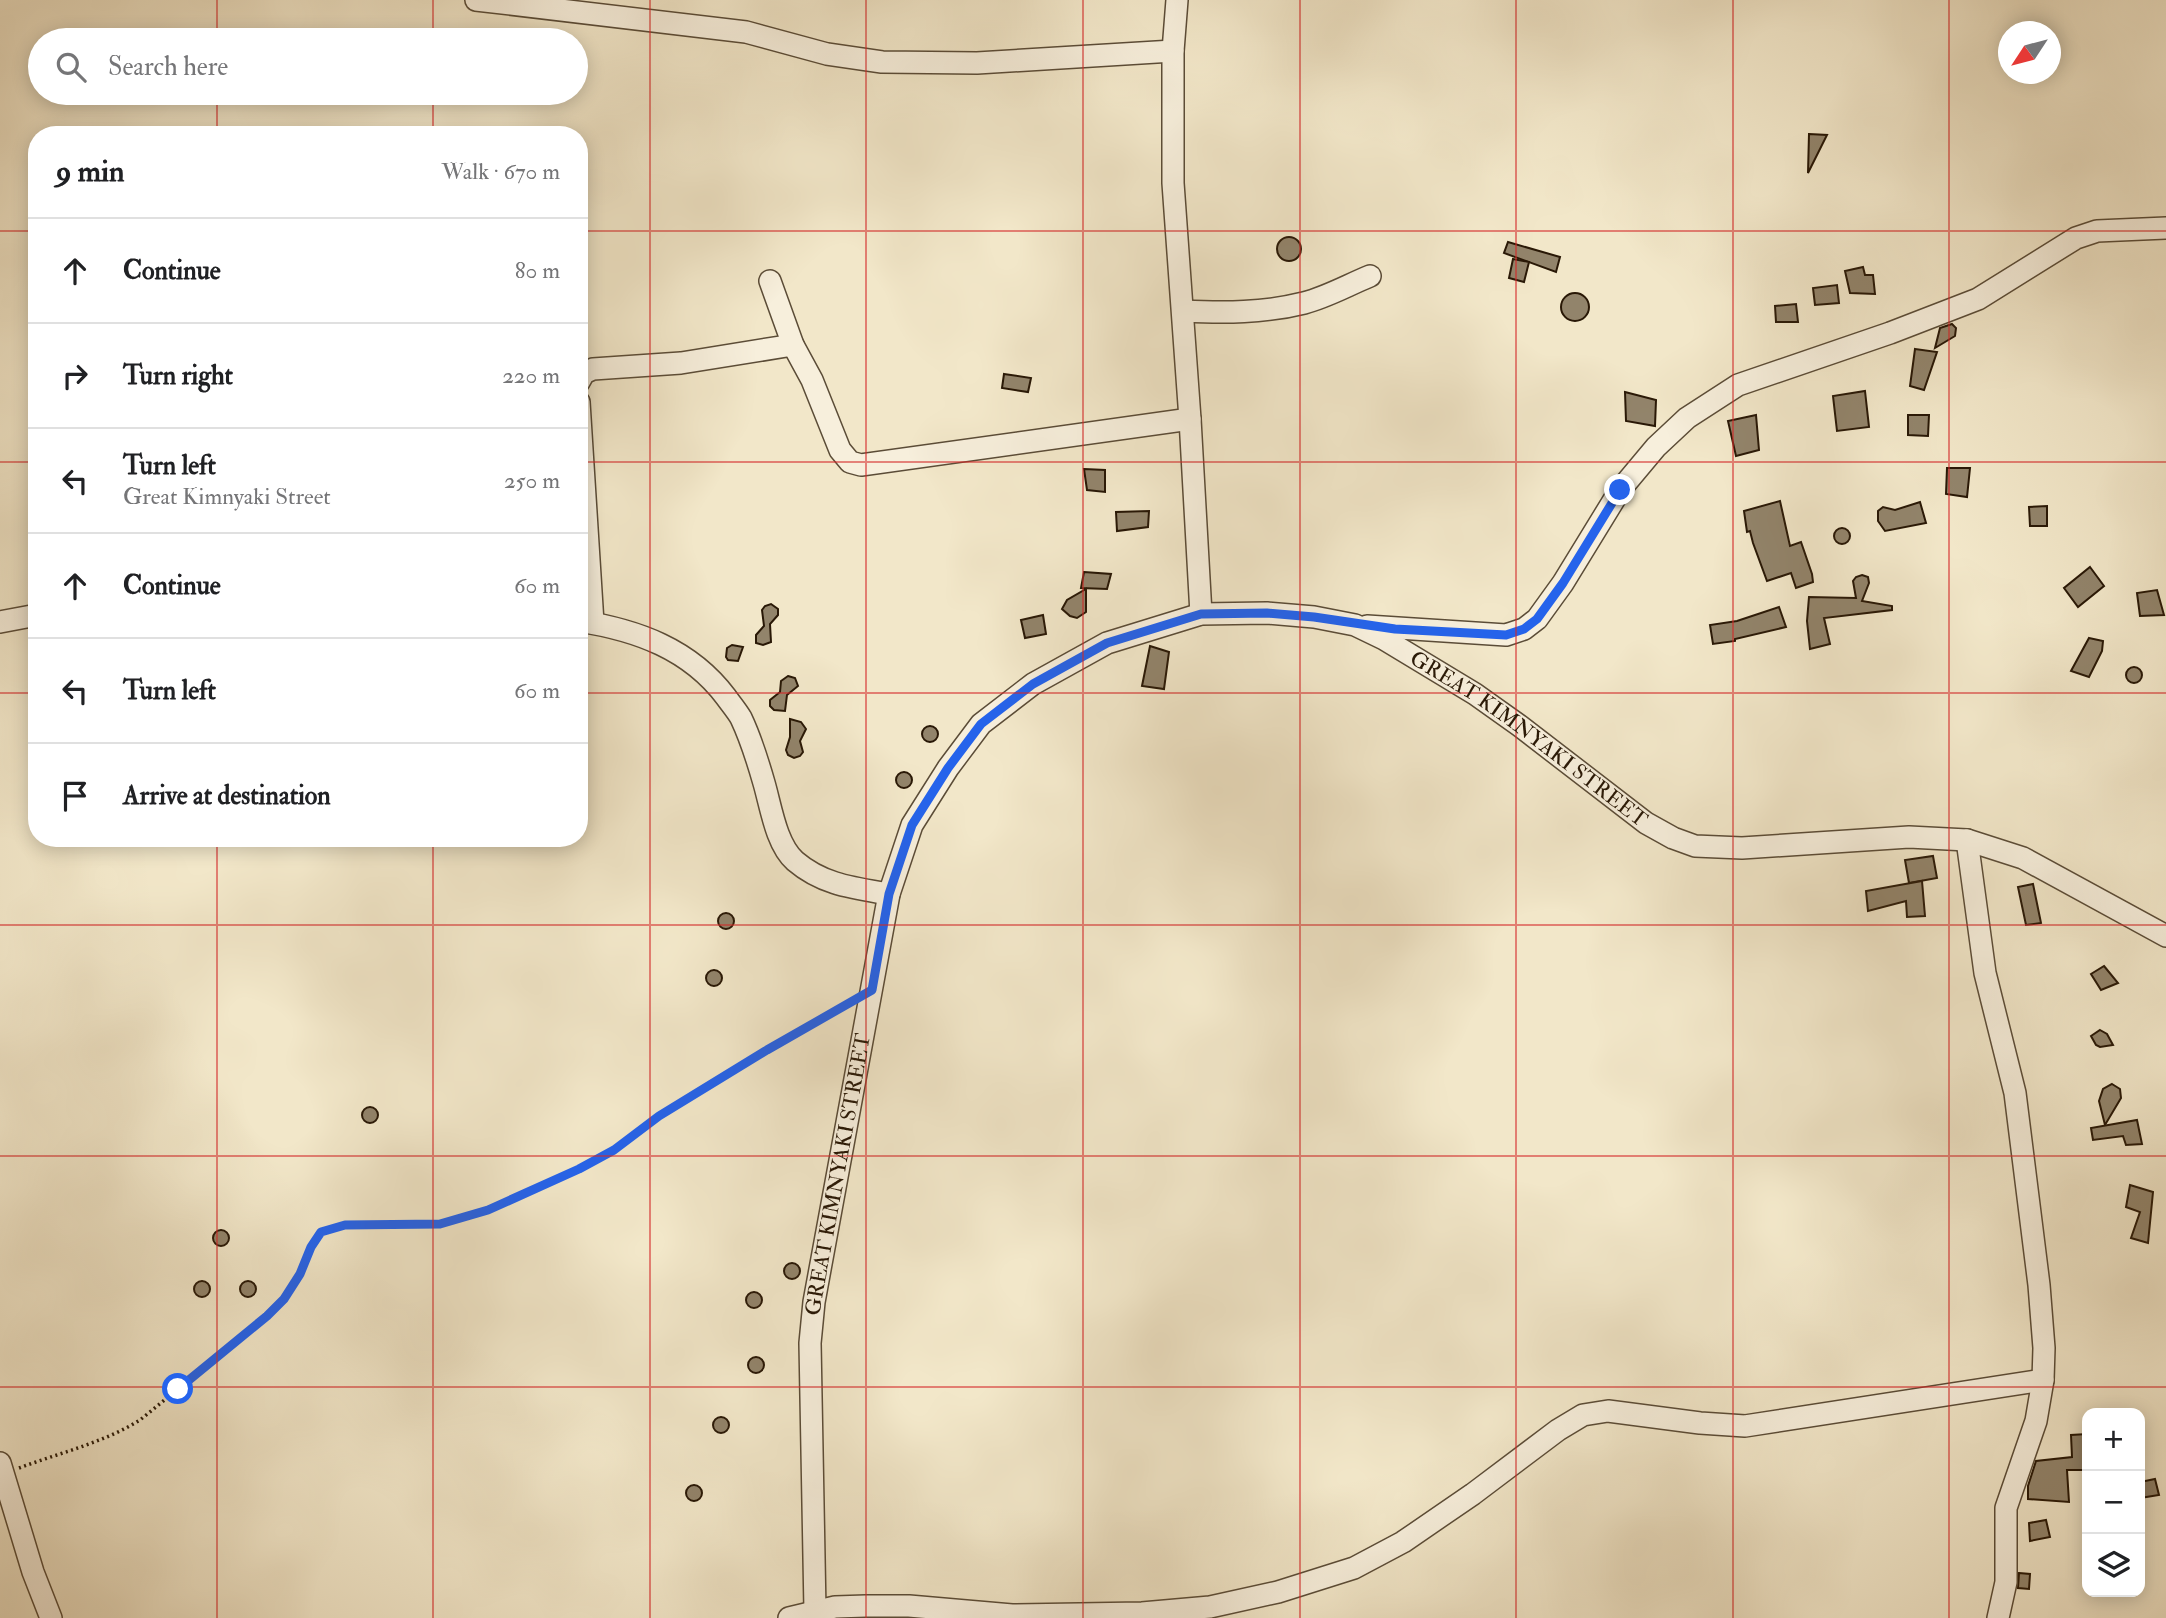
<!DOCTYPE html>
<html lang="en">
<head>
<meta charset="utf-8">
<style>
	body { margin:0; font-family:"IM FELL Double Pica",serif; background:#f2f2f2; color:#202124 }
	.controls { position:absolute; right:21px; bottom:21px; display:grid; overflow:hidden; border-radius:14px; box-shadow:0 4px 18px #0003 }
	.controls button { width:63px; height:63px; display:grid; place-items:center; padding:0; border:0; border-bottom:2px solid #e0e0e0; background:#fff; color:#202124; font:35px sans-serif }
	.compass { position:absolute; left:1998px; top:21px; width:63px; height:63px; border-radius:50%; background:#fff; box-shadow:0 4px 18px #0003; rotate:234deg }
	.stop { position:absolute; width:21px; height:21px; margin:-16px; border:5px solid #2563eb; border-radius:50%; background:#fff }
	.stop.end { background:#2563eb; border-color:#fff; box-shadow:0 2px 7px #0008 }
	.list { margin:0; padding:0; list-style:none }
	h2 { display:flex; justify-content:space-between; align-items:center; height:91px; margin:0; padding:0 28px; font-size:30px }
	h2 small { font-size:23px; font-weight:400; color:#757577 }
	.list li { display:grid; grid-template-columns:46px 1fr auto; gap:21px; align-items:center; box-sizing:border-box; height:105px; padding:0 28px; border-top:2px solid #e0e0e0 }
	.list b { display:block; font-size:26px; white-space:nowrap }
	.list p { margin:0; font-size:23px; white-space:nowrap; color:#757577 }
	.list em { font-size:23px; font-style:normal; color:#757577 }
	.icon { flex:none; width:38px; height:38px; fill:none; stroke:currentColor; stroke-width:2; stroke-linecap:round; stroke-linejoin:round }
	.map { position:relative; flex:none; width:2166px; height:1618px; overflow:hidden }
	.search { position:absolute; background:#fff; box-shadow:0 4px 18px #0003; left:28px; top:28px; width:560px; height:77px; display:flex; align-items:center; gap:18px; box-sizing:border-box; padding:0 24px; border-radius:38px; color:#757577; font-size:26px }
	.panel { position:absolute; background:#fff; box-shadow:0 4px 18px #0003; left:28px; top:126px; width:560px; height:721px; border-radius:28px }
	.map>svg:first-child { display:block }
	.building { fill:#92846b; stroke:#291806; stroke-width:2 }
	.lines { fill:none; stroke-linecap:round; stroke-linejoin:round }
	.street-casing { stroke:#5b4c37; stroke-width:24 }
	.path { stroke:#291806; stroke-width:3.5; stroke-dasharray:2 3.5; stroke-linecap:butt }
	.street { stroke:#f7efdc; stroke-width:21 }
	.route { stroke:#2563eb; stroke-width:9 }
	.grid { fill:none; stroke:#d62828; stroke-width:2; stroke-opacity:0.55 }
	.labels { text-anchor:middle; stroke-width:6; stroke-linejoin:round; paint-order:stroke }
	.street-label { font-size:21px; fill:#291806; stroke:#f7efdc }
</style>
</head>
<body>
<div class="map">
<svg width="2166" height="1618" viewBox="0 0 2166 1618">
	<rect width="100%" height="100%" fill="#f2e7c9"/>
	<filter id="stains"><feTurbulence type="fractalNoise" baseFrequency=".00286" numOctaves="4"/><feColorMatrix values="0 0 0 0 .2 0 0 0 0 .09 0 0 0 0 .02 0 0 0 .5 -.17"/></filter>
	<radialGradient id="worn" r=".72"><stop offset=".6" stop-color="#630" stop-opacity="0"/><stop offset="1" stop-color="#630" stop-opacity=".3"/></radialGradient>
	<g class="building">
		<path d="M1809,134L1827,135L1808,173Z"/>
		<circle cx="1289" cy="249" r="12"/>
		<path d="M1508,242L1560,257L1556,272L1504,253Z"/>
		<path d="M1513,259L1529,262L1524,282L1509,278Z"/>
		<path d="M1863,267L1865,275H1873L1875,294L1850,293L1845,271Z"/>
		<path d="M1837,285L1839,303L1815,305L1813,288Z"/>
		<circle cx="1575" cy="307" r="14"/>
		<path d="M1796,304L1798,322H1776L1775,306Z"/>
		<path d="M1952,324L1956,328L1955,336L1935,348L1940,328Z"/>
		<path d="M1915,349L1937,352L1924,390L1910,386Z"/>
		<path d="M1004,374L1031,378L1028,392L1002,388Z"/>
		<path d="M1865,391L1869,427L1837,431L1833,396Z"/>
		<path d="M1625,392L1656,400L1655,426L1626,421Z"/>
		<path d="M1756,415L1759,450L1736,456L1728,421Z"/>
		<path d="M1908,415H1929L1928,436L1908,435Z"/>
		<path d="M1947,468H1970L1967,497L1946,494Z"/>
		<path d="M1084,469L1105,470V492L1087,490Z"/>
		<path d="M1780,501L1790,546L1801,542L1812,574L1813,582L1796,588L1791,573L1767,581L1753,543L1750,531L1747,532L1744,511Z"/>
		<path d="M1920,502L1926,523L1885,531L1878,521V511L1883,507L1895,510Z"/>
		<path d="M2047,506V526H2030L2029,507Z"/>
		<path d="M1149,511L1148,527L1117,531L1116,512Z"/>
		<circle cx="1842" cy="536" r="8"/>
		<path d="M2090,567L2104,586L2078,607L2064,588Z"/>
		<path d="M1084,572L1111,574L1107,589L1081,588Z"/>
		<path d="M1862,575L1868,577L1869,583L1862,601L1892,606V610L1824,618L1830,644L1810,649L1807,621L1809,597L1856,598L1853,581L1856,577Z"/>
		<path d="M1086,589V612L1077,618L1070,616L1062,609L1067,600Z"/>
		<path d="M2157,590L2164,615L2140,616L2137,593Z"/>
		<path d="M771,604L778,609V615L770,624L771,642L763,645L756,643V635L764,626L762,610L765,606Z"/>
		<path d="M1779,607L1786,627L1735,639V641L1713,644L1710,625L1737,621Z"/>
		<path d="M1043,615L1046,634L1025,638L1021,620Z"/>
		<path d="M2089,638L2103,641L2102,651L2089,677L2071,671Z"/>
		<path d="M732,645L743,647L738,661L728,660L726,657L727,648Z"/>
		<path d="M1150,646L1169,652L1164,689L1142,686Z"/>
		<circle cx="2134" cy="675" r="8"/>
		<path d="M788,676L795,678L798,686L787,695L785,711L774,710L770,706V700L780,692L781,681Z"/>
		<path d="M790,719L801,722L806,729L800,741L803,752L800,756L794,758L788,755L786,750L790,737Z"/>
		<circle cx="930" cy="734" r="8"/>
		<circle cx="904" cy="780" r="8"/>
		<path d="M1933,856L1937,878L1909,883L1905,860Z"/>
		<path d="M1922,881L1925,916L1907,917L1906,901L1868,911L1866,891Z"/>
		<path d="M2033,884L2041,923L2026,925L2018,887Z"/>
		<circle cx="726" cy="921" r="8"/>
		<path d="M2104,966L2118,983L2101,990L2091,974Z"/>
		<circle cx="714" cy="978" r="8"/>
		<path d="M2100,1030L2107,1034L2113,1045L2100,1047L2096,1045L2091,1036Z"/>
		<path d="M2112,1084L2120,1089L2121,1098L2105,1125L2099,1101L2103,1089Z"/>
		<circle cx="370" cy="1115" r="8"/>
		<path d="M2137,1120L2142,1144L2126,1145L2123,1136L2093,1140L2091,1128Z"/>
		<path d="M2130,1185L2153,1192L2148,1243L2131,1238L2140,1212L2126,1207Z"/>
		<circle cx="221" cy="1238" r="8"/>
		<circle cx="792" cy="1271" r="8"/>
		<circle cx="202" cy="1289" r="8"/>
		<circle cx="248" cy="1289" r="8"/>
		<circle cx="754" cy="1300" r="8"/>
		<circle cx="756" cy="1365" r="8"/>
		<circle cx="721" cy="1425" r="8"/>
		<path d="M2087,1434L2085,1470H2067L2069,1502L2028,1499V1486L2036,1461L2072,1457L2071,1435Z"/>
		<path d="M2155,1479L2159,1495L2140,1498V1482Z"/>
		<circle cx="694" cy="1493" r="8"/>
		<path d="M2046,1520L2050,1537L2030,1541L2029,1523Z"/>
		<path d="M2019,1573L2030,1574L2029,1589L2018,1588Z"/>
	</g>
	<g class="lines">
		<defs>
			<g id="street">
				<path d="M476,0L746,32L827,54L882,62L977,63L1173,51"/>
				<path d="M1177,0L1173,51V183L1190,419L1201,614"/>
				<path d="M770,281L793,345L812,380L840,450L850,462L861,465L1190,419"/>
				<path d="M1184,311C1224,313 1264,313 1304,303C1327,297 1348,285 1370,276"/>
				<path d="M579,382L584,373L593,369L681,363L793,345"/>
				<path d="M579,402L593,623"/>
				<path d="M579,621C637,630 690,649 726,697C731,704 737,711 741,718C751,739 758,762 764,783C771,807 776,844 795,861C823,885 854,888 889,894"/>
				<path d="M0,622L37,615"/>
				<path d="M1367,626L1506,635L1524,629L1537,619L1563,583L1620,490L1656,447L1687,418L1738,385L1890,333L1978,299L2076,238L2097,231L2166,228"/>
				<path d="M1967,840L1985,973L2015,1093L2039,1285L2044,1348L2043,1380L2036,1421L2006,1508V1582L1998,1618"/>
				<path d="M0,1463L33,1572L51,1618"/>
				<path id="s1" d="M815,1611L810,1343L814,1302L889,894L912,825L948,768L981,724L1033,684L1107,643L1201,614L1267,613L1314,617L1355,625L1384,639L1475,694L1520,726L1646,823L1673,838L1695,846L1742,848L1909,837L1967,840L2023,858L2166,936"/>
				<path d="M789,1618L835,1607L866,1606H909L1012,1615L1142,1613L1210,1607L1278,1592L1354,1568L1403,1542L1473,1494L1558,1430L1583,1415L1608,1411L1700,1423L1745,1426L2043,1380"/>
			</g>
		</defs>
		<use href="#street" class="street-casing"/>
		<path class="path" d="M19,1468C59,1453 103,1443 140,1420L267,1316L284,1299L300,1274L311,1247L321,1232L345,1225L440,1224L488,1210L579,1169L614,1150L659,1116L849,1003"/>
		<use href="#street" class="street"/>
	</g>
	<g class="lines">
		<path class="route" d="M178,1389L267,1316L284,1299L300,1274L311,1247L321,1232L345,1225L440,1224L488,1210L579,1169L614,1150L659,1116L767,1050L872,990L889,894L912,825L948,768L981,724L1033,684L1107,643L1201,614L1267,613L1314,617L1395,629L1506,635L1524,629L1537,619L1563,583L1620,490"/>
	</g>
	<path class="grid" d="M217,0V40M433,0V40M650,0V1618M866,0V1618M1083,0V1618M1300,0V1618M1516,0V1618M1733,0V1618M1949,0V1618M217,93V135M433,93V135M0,231H37M579,231H2166M0,462H37M579,462H2166M0,693H37M579,693H2166M217,838V1618M433,838V1618M0,925H2166M0,1156H2166M0,1387H2166"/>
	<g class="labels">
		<g class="street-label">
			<text dy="7" stroke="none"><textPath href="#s1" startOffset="1531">GREAT KIMNYAKI STREET</textPath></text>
			<text dy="7" stroke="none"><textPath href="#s1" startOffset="439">GREAT KIMNYAKI STREET</textPath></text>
		</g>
	</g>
	<rect width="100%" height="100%" filter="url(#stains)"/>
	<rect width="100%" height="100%" fill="url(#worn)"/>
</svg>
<div class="controls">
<button>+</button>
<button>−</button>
<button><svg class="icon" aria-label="layers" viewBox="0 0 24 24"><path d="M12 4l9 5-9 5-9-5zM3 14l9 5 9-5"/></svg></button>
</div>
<svg class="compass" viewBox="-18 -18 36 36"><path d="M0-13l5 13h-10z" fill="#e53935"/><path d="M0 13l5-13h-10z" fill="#757577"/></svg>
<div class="stop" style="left:178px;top:1389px"></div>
<div class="stop end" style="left:1620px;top:490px"></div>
<div class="search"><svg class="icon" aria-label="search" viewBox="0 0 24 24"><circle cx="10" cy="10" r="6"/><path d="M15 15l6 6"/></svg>Search here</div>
<section class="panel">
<h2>9 min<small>Walk · 670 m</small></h2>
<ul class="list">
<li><svg class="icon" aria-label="ahead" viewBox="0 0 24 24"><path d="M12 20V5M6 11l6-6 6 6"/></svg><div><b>Continue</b></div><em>80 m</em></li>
<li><svg class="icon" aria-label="right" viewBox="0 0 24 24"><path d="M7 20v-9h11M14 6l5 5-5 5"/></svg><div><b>Turn right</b></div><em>220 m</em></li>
<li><svg class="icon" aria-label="left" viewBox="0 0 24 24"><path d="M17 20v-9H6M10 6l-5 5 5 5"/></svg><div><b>Turn left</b><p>Great Kimnyaki Street</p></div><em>250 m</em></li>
<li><svg class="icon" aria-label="ahead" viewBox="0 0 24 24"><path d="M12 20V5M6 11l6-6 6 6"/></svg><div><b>Continue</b></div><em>60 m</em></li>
<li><svg class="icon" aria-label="left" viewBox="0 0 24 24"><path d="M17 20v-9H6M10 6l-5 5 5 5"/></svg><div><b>Turn left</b></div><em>60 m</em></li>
<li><svg class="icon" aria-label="arrive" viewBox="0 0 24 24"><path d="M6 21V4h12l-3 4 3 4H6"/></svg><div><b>Arrive at destination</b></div></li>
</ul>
</section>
</div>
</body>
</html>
